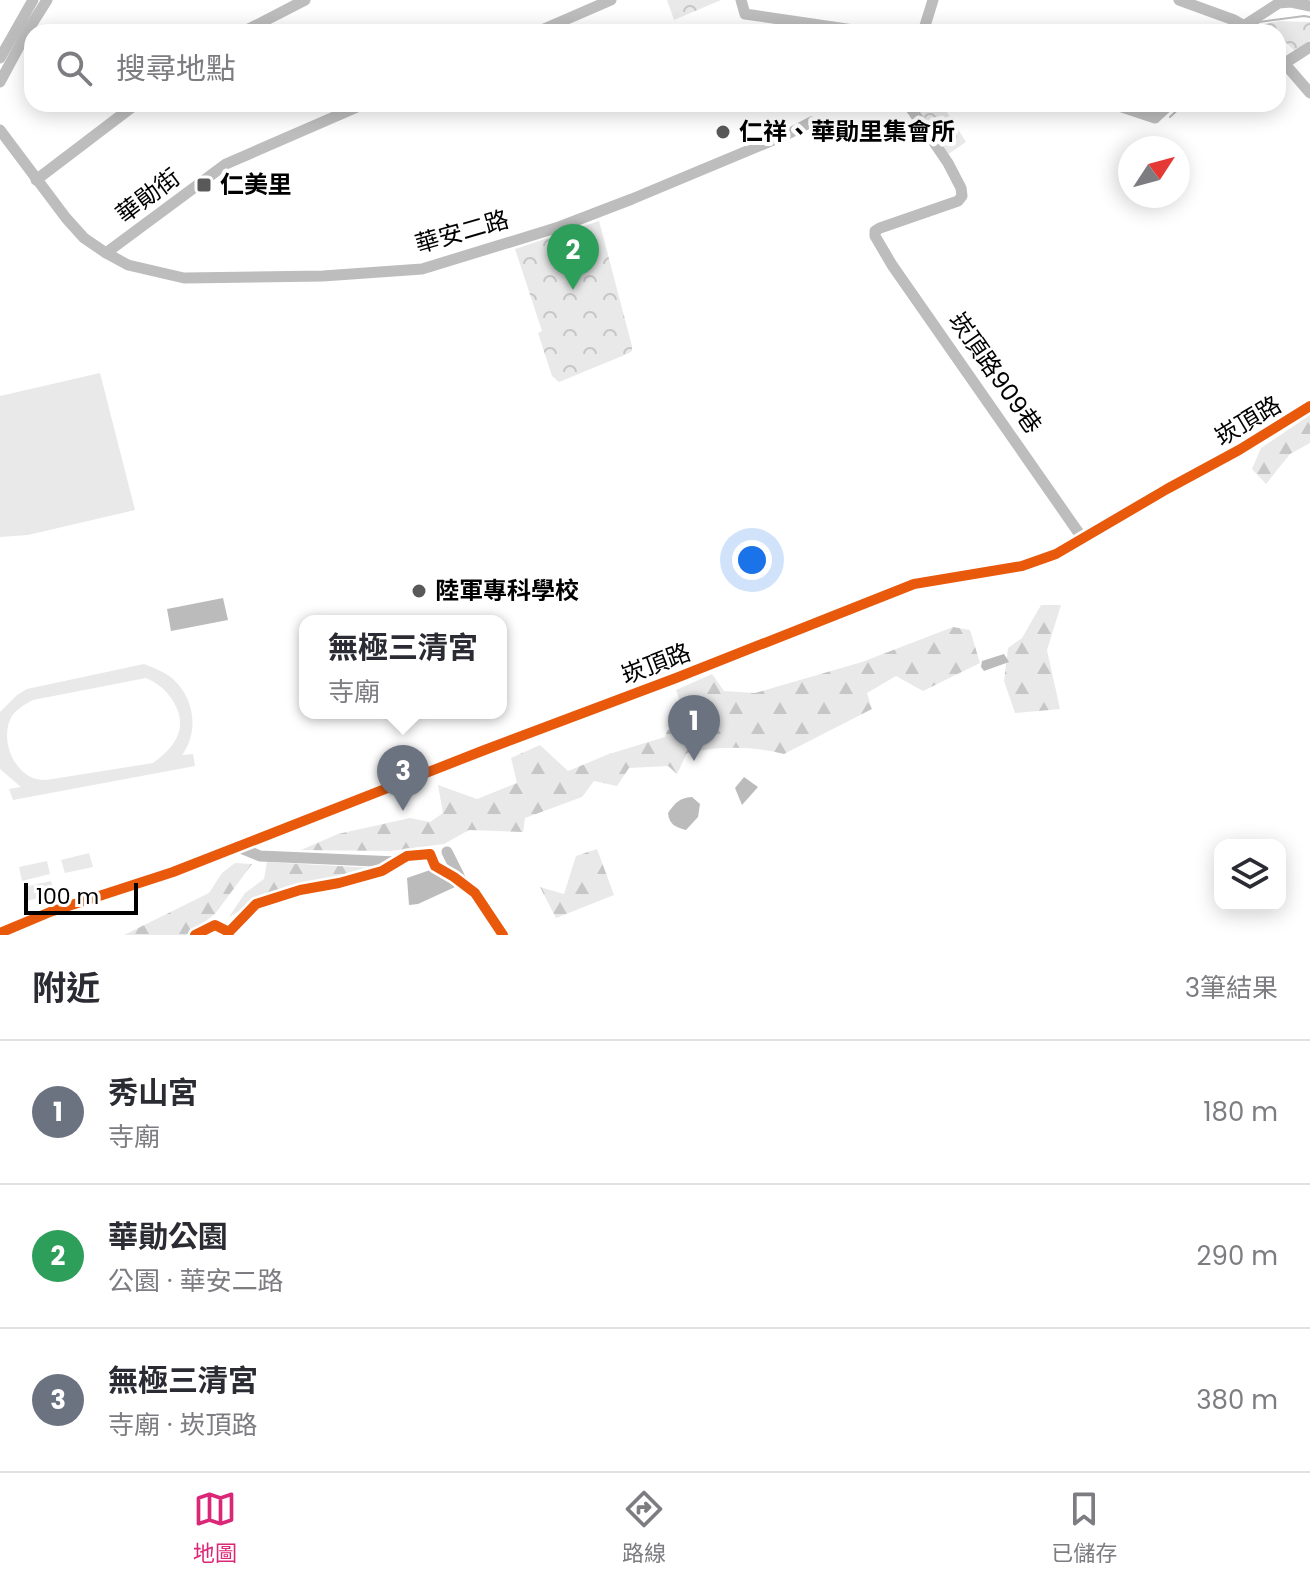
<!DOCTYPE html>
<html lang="zh-TW">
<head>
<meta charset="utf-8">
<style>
	body { margin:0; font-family:Poppins,"Noto Sans TC",sans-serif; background:#f2f2f3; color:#2b2b33 }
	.controls { position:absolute; right:24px; bottom:24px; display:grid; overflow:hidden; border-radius:16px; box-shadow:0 4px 20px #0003 }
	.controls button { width:72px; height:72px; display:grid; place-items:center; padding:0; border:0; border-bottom:2px solid #e1e1e2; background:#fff; color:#2b2b33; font:40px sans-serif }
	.compass { position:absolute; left:1118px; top:136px; width:72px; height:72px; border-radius:50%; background:#fff; box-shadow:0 4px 20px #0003; rotate:54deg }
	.scale { position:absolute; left:24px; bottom:20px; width:114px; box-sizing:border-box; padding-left:8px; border:4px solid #000; border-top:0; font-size:22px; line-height:28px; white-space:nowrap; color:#000; -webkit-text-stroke:6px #fff; paint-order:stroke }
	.you { position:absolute; left:752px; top:560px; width:28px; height:28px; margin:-20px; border:6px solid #fff; border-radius:50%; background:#1a73e8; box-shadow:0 0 0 12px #1a73e833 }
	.badge { display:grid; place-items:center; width:52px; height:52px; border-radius:50%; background:#db2777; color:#fff; font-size:26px; font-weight:700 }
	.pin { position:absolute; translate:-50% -66px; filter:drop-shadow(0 2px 4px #0008) }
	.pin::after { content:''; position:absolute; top:42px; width:28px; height:24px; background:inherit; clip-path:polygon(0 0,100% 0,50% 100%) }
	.popup { position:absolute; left:299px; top:615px; width:208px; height:104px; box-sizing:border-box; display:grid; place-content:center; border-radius:16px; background:#fff; filter:drop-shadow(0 2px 6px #0005); font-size:26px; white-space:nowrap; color:#7c7c81 }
	.popup b { font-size:30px; color:#2b2b33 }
	.popup::after { content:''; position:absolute; left:50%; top:100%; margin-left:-16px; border:16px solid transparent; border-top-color:#fff }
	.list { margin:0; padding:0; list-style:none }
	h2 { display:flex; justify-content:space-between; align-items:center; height:104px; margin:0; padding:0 32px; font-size:34px }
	h2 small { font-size:26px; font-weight:400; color:#7c7c81 }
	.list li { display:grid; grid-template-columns:52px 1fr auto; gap:24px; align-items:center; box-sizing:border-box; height:144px; padding:0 32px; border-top:2px solid #e1e1e2 }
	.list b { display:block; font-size:30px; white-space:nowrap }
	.list p { margin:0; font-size:26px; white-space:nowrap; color:#7c7c81 }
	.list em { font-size:26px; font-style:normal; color:#7c7c81 }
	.icon { flex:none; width:44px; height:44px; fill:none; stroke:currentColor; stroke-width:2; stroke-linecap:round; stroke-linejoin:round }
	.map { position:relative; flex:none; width:1310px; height:935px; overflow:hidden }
	.search { position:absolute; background:#fff; box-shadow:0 4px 20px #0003; left:24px; right:24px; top:24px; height:88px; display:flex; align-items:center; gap:20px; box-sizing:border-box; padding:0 28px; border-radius:24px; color:#7c7c81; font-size:30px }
	.sheet { height:536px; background:#fff }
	nav { display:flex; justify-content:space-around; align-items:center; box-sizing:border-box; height:112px; border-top:2px solid #e1e1e2; background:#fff; font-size:22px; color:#7c7c81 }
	nav a { display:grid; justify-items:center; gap:4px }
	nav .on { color:#db2777 }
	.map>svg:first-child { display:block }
	.grass { fill:#e9e9e9; fill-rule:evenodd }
	.forest { fill:url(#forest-firs) }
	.park { fill:url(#park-crowns) }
	.water { fill:#bbb }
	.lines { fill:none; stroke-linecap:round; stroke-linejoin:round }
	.stream { stroke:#bbb; stroke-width:2 }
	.minor { stroke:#bdbdbd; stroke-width:11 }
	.cycleway-casing { stroke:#fff; stroke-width:15 }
	.cycleway { stroke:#e8590c; stroke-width:10 }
	.poi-dot { fill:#595959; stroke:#fff; stroke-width:3 }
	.labels { text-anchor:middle; stroke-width:8; stroke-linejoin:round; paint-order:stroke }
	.poi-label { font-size:24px; font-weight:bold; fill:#000; stroke:#fff; text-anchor:start }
	.street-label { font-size:24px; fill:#000; stroke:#fff }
</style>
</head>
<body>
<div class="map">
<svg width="1310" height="935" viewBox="0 0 1310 935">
	<defs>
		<pattern id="forest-firs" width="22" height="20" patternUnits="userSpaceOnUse" patternTransform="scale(2)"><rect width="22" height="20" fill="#e9e9e9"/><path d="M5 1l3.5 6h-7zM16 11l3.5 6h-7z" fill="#c6c6c6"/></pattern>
		<pattern id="park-crowns" width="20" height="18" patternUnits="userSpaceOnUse" patternTransform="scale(2)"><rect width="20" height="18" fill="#e9e9e9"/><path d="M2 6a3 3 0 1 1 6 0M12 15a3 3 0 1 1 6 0" fill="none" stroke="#c6c6c6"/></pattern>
	</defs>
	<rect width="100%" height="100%" fill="#fff"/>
	<g class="grass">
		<path d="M100,373L135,510L28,535L0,537V396Z"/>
		<path d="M144,664C154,668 165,672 173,679C195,699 199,732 182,755L193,754L195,766L13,800L9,789L21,787L0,769V712L17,695L27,689ZM146,678C157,683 164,688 171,698C190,725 177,746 153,763L46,780C44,780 34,779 33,778C11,769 0,736 12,716C17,709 25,704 33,700Z"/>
		<path d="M89,853L93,867L65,873L61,860Z"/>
		<path d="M47,861L50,874L22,881L19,867Z"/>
		<path d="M51,881L55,894L27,901L24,887Z"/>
	</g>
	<g class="forest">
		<path d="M1310,415V443L1290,454L1266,484L1252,469L1261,448Z"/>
		<path d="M1041,605H1061L1047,650L1060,709L1015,713L1004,681L1008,648L1022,638Z"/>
		<path d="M953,627L970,630L980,663L923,691L896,676L867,693L872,709L784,754C752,746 719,746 687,753L677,774L668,766L629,768L617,786L594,781L582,797L525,818L523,832L469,830L444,844L390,851L301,850L338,834L410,818L430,822L443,813L438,785L477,799L517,783L511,758L540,745L568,771L609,754L665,737L667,731L686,718L676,690L712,674L724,691L755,693L862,662Z"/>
		<path d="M597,849L614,895L556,918L540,887L564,894L576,856Z"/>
		<path d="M267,862L374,868L274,891L229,917L245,893L264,879Z"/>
		<path d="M235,863L252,864L215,914L187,935H124L209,893L222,873Z"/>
	</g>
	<g class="park">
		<path d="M667,0H721L674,20Z"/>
		<path d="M1279,21L1310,22V40L1295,51L1278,35V32H1274L1264,24Z"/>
		<path d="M911,104H942L966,142L944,157Z"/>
		<path d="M599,221L632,346V351L627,354L559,382L552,376L538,333L542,331L515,249Z"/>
	</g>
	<g class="water">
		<path d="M223,598L228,620L171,631L167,609Z"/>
		<path d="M1004,654L1009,662L984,671L981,667L982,661Z"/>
		<path d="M744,777L758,787L742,805L735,788Z"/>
		<path d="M692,797L700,804L698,817L686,830C676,827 669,825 668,813C675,803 679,798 692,797Z"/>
		<path d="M433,869L455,883V887L418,904L409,905L407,878Z"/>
	</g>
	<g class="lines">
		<g class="stream">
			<path d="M1256,25L1259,22L1304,16L1310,17"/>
			<path d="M1170,117L1184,104"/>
		</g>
		<g class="minor">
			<path d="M741,0L745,14L867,32"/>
			<path d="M1179,0L1234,20L1255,32"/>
			<path d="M243,32L305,0"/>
			<path d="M537,32L611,0"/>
			<path d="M923,32L933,0"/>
			<path d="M1234,32L1279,3L1291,2L1310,6"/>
			<path d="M1278,56L1310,93"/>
			<path d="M0,58L33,0"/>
			<path d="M1285,63L1310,47"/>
			<path d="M0,82L28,30L47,0"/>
			<path d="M908,104L948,163L961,188L962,196L958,201L880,228L875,231V236L892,265L1083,539"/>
			<path d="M1113,104L1155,118L1170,104"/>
			<path d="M0,130L66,218L84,238L106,253L226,164L364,104"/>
			<path d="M36,180L136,104"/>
			<path d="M106,253L128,265L184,278L323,276L422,269L559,227L632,199L790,133L811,122"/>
			<path d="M238,847L260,856L397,862L407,856L430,854L435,866L454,877L475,893L503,935"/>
			<path d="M447,852L461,880"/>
			<path d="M0,933L50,912L173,872L482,751L676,678L914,584L1022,566L1056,554L1167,489L1239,450L1310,406"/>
		</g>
		<defs>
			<g id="cycleway">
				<path d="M0,933L50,912L173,872L482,751L676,678L914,584L1022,566L1056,554L1167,489L1239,450L1310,406"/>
				<path d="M195,935L215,925L229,932L256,904L300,890L339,883L382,871L407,856L430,854L435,866L454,877L475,893L503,935"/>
			</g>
		</defs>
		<use href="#cycleway" class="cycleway-casing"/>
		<use href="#cycleway" class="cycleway"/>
	</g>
	<g class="poi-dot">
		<circle cx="723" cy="132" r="8"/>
		<rect x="196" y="177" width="16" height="16" rx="4"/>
		<circle cx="419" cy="591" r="8"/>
	</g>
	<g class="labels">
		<g class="poi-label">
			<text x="739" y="140">仁祥、華勛里集會所</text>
			<text x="220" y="193">仁美里</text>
			<text x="435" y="599">陸軍專科學校</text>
		</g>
		<g class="street-label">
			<text transform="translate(148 196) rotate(-37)" y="8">華勛街</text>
			<text transform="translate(462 232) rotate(-16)" y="8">華安二路</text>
			<text transform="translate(995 373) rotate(55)" y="8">崁頂路909巷</text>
			<text transform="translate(1248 421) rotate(-31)" y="8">崁頂路</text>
			<text transform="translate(656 664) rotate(-21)" y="8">崁頂路</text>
		</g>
	</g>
</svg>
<div class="controls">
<button><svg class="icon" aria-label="layers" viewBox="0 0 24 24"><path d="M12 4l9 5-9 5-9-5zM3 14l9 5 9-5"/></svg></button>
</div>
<svg class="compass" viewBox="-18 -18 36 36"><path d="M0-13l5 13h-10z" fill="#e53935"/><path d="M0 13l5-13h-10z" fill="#7c7c81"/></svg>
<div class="scale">100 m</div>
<div class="you"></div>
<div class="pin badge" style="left:694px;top:761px;background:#6b7280">1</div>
<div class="pin badge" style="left:573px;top:290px;background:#2e9e5b">2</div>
<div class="pin badge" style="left:403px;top:811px;background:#6b7280">3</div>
<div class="popup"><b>無極三清宮</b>寺廟</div>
<div class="search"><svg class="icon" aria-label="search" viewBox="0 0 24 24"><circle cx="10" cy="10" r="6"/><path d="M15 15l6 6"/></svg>搜尋地點</div>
</div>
<section class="sheet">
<h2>附近<small>3筆結果</small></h2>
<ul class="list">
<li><span class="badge" style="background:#6b7280">1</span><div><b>秀山宮</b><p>寺廟</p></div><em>180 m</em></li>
<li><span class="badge" style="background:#2e9e5b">2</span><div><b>華勛公園</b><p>公園 · 華安二路</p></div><em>290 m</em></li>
<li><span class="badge" style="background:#6b7280">3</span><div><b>無極三清宮</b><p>寺廟 · 崁頂路</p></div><em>380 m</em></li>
</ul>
</section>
<nav>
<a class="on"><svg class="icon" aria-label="map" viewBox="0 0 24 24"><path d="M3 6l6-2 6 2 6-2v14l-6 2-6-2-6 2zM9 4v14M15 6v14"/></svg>地圖</a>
<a><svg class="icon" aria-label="directions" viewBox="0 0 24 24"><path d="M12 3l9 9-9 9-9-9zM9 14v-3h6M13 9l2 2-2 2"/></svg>路線</a>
<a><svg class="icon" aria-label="saved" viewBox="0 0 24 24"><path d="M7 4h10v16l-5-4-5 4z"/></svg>已儲存</a>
</nav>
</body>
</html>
